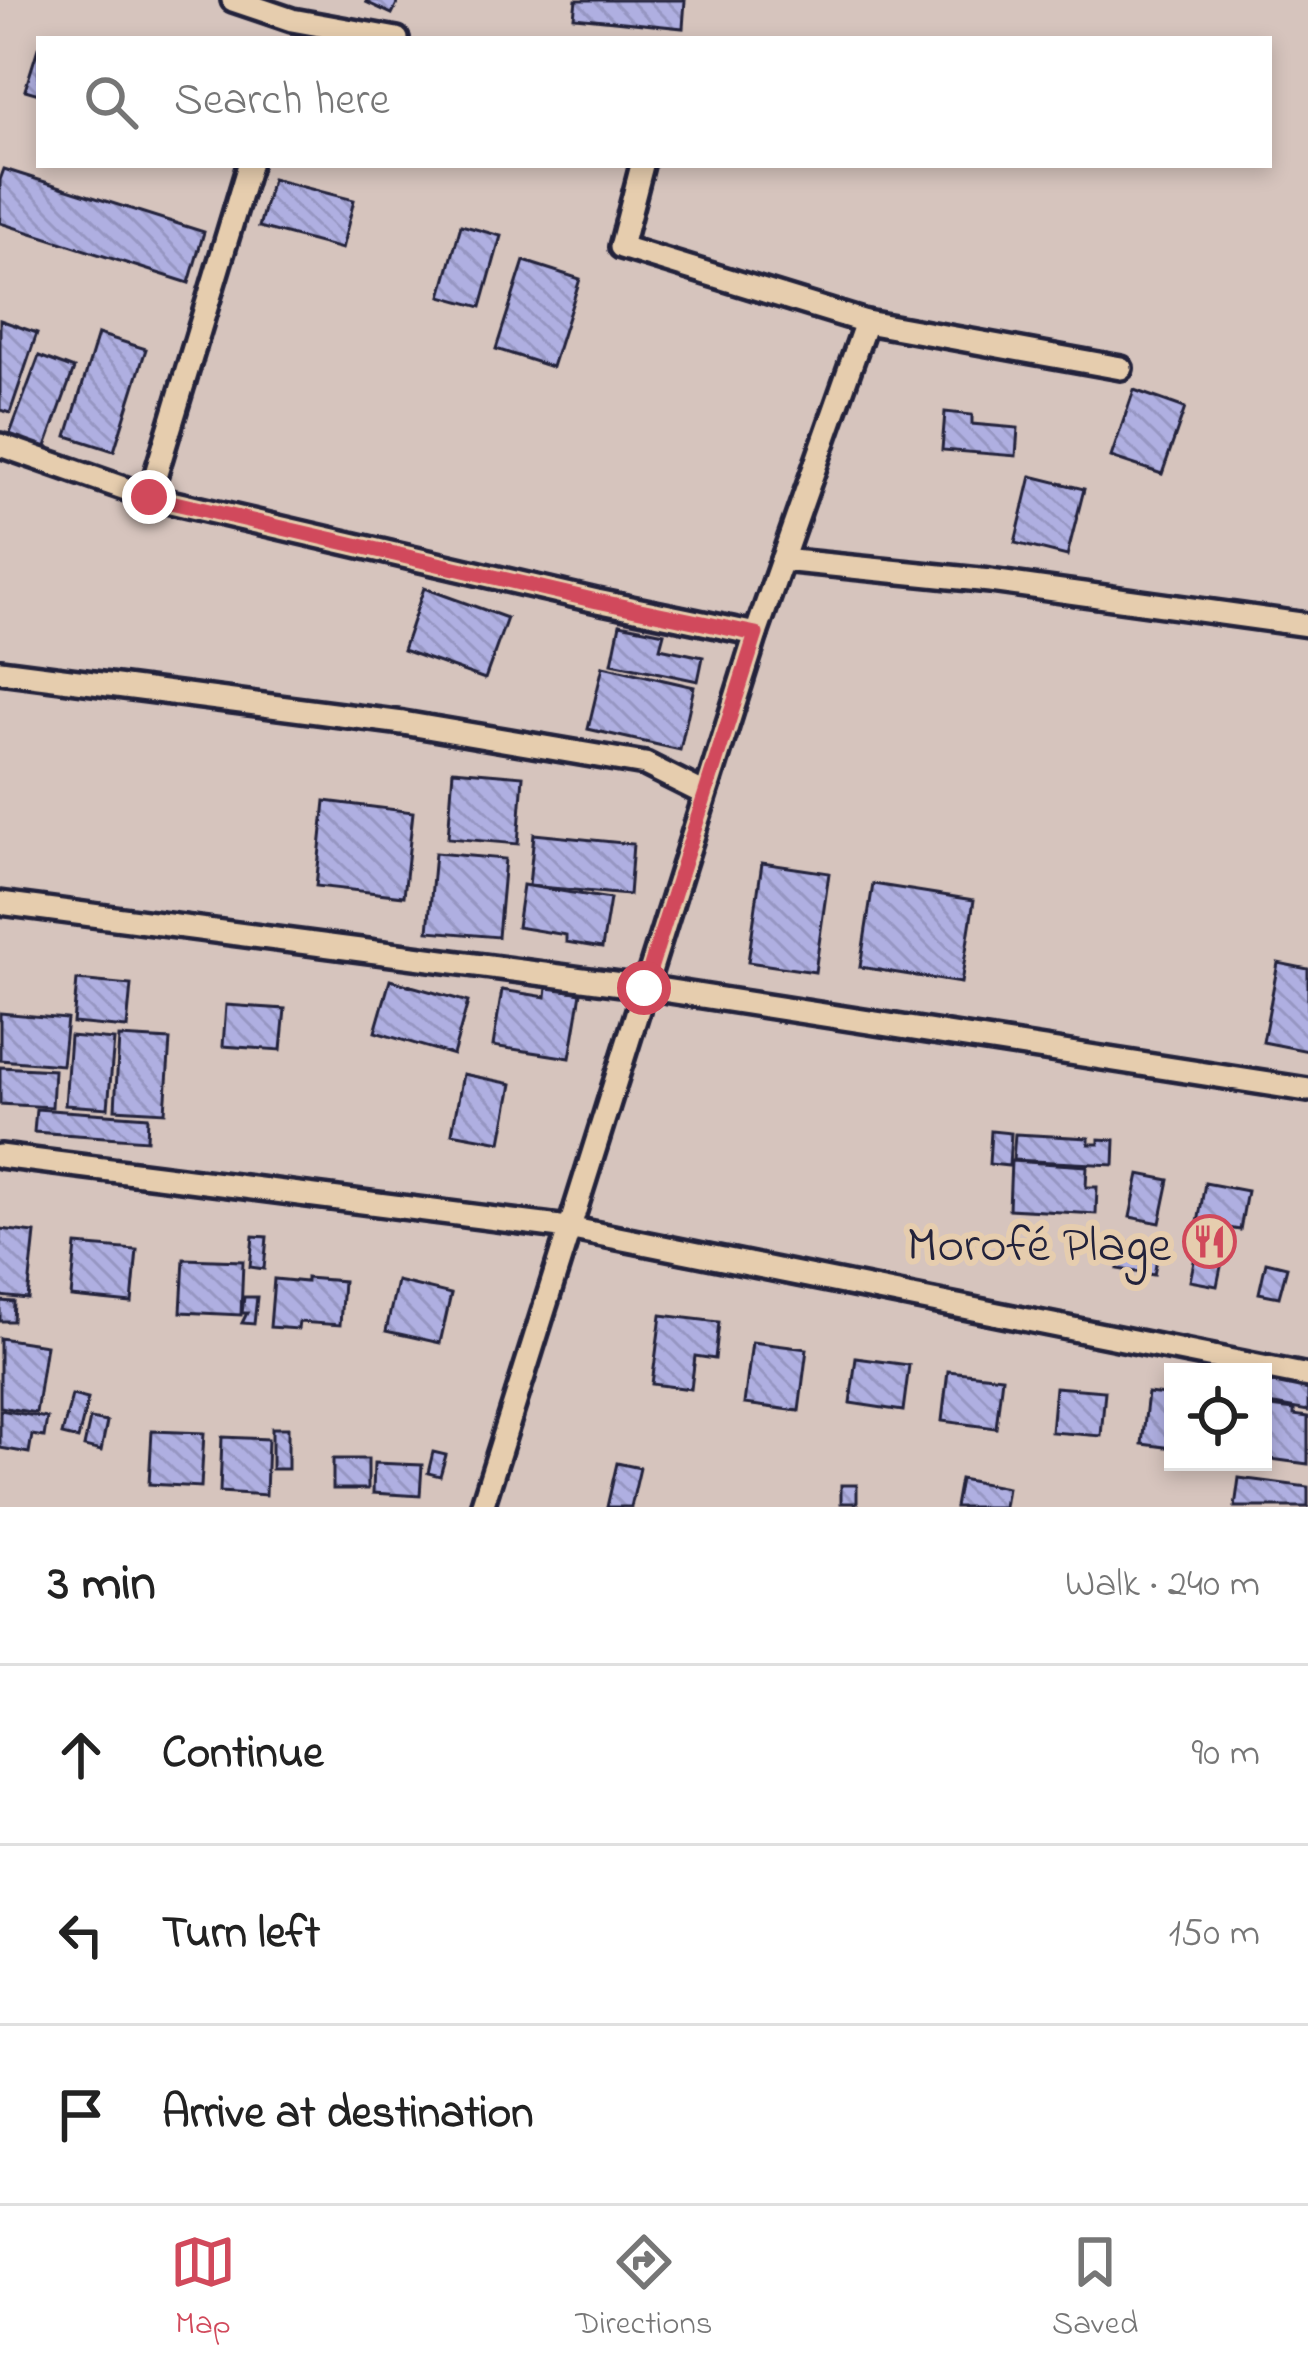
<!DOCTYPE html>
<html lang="en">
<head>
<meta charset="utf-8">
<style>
	body { margin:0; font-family:"Indie Flower",sans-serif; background:#f6f6f6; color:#222 }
	.controls { position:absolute; right:36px; bottom:36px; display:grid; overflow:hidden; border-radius:0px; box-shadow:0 6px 18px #0003 }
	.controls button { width:108px; height:108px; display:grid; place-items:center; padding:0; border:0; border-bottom:3px solid #e0e0e0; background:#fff; color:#222; font:60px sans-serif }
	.stop { position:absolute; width:36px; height:36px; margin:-27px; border:9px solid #d1495b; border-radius:50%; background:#fff }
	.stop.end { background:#d1495b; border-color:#fff; box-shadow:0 3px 12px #0008 }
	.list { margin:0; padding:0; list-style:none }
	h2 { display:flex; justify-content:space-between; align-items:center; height:156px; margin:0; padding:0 48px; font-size:51px }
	h2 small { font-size:39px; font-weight:400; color:#767676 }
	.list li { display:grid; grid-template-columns:78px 1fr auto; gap:36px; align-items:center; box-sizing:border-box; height:180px; padding:0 48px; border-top:3px solid #e0e0e0 }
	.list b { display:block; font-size:45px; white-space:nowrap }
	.list em { font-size:39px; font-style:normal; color:#767676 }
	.icon { flex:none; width:66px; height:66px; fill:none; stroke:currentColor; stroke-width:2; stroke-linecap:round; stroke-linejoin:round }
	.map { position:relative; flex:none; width:1308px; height:1507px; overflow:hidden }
	.search { position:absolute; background:#fff; box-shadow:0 6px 18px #0003; left:36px; right:36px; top:36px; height:132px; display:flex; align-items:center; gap:30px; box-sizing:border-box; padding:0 42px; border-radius:0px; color:#767676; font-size:45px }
	.sheet { height:696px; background:#fff }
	nav { display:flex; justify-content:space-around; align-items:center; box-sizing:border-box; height:168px; border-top:3px solid #e0e0e0; background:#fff; font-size:33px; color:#767676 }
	nav a { display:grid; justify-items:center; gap:6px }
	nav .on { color:#d1495b }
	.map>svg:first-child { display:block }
	.building { fill:url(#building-back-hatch); stroke:#22223b; stroke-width:3 }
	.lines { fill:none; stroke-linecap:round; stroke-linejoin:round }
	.minor-casing { stroke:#22223b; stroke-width:30 }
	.minor { stroke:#e6cdae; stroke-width:21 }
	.route { stroke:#d1495b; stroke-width:15 }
	.labels { text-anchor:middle; stroke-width:12; stroke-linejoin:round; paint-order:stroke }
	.poi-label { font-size:51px; fill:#22223b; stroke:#e6cdae; text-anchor:end }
</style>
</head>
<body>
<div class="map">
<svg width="1308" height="1507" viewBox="0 0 1308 1507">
	<defs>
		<pattern id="building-back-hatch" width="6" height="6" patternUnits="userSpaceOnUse" patternTransform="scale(3)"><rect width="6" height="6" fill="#afafe1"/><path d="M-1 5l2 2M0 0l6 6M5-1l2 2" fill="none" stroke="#9696c2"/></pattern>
	</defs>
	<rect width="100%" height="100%" fill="#d6c4bd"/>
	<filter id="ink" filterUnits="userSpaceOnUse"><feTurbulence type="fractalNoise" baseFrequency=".00833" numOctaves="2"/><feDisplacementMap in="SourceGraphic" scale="24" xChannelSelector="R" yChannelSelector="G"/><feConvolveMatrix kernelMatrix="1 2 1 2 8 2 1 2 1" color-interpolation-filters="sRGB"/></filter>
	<g filter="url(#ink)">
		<g class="building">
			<path d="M367,0H399L392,14L366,2Z"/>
			<path d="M576,0H685L683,28L574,17Z"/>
			<path d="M38,48L39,49V94L25,90Z"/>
			<path d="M4,169L204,232L189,283L0,223V180Z"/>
			<path d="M272,179L354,200L342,249L259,227Z"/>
			<path d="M461,225L501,236L481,307L441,296Z"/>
			<path d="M524,261L580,279L552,367L496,349Z"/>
			<path d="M0,320L37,333L10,413L0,410Z"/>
			<path d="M98,334L146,349L114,451L67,436Z"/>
			<path d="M39,356L74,369L44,452L8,439Z"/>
			<path d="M1134,390L1185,408L1162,474L1111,457Z"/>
			<path d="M945,412L972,415V424L1018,428L1016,456L942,450Z"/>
			<path d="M1031,476L1084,489L1067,556L1015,543Z"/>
			<path d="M424,588L507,618L485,679L403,650Z"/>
			<path d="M620,624L664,633L660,648L703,657L698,681L612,663Z"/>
			<path d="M603,666L694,687L680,750L588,729Z"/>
			<path d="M453,770L523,776L518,844L448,838Z"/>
			<path d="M325,801L413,812L404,896L316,886Z"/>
			<path d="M534,834L633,844L629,895L529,886Z"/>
			<path d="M435,853L505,859L498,937L428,931Z"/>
			<path d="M762,863L829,873L815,972L748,962Z"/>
			<path d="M873,884L974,900L961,983L860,967Z"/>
			<path d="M523,885L610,899L602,948L566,942V935L517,927Z"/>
			<path d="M1278,963L1308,969V1051L1263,1042Z"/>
			<path d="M77,980L131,985L127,1028L73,1023Z"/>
			<path d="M390,980L468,1002L453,1055L375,1032Z"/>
			<path d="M547,987L581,993L570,1058L493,1046L502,990L546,997Z"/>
			<path d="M226,1005L285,1009L281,1050L223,1046Z"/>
			<path d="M0,1013L67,1019L62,1065L0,1060Z"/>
			<path d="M70,1036L114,1040L108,1108L65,1105Z"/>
			<path d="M119,1037L170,1040L165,1112L115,1109Z"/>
			<path d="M0,1067L54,1070L52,1107L0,1104Z"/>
			<path d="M463,1074L512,1084L501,1142L452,1133Z"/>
			<path d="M36,1109L148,1117L147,1140L34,1132Z"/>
			<path d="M991,1131L1011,1133L1009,1166L989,1164Z"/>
			<path d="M1015,1134L1089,1138V1144H1099V1139L1115,1140L1114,1165L1013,1160Z"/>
			<path d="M1011,1161L1087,1166L1086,1187H1097L1096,1214L1009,1209Z"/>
			<path d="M1139,1174L1169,1180L1160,1223L1130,1217Z"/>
			<path d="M1205,1183L1247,1191L1240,1230L1198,1223Z"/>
			<path d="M0,1229L35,1233L28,1299L0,1296Z"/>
			<path d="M253,1236L267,1237L264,1269L250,1267Z"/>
			<path d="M1123,1242L1159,1249L1154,1275L1118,1269Z"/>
			<path d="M76,1245L137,1250L132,1303L71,1297Z"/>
			<path d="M1196,1252L1223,1257L1217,1286L1190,1281Z"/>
			<path d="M184,1259L243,1261L241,1315L181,1312Z"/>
			<path d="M1266,1262L1287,1267L1279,1297L1259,1293Z"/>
			<path d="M306,1278L343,1281L340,1325L299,1322L298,1329L270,1327L274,1279L306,1282Z"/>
			<path d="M397,1281L451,1294L440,1343L386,1331Z"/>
			<path d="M244,1297H257L254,1324L242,1323L247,1313H242Z"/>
			<path d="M0,1301L14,1302L13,1321H0Z"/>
			<path d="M661,1315L719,1322L715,1359L695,1356L691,1389L652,1384Z"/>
			<path d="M0,1338L46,1345L36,1413L0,1407Z"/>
			<path d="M752,1342L807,1349L799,1411L744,1404Z"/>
			<path d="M856,1358L909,1365L903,1411L850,1403Z"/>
			<path d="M948,1371L1002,1377L996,1428L942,1421Z"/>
			<path d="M1266,1377L1308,1383V1411L1263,1403Z"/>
			<path d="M1055,1387L1105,1391L1101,1436L1051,1432Z"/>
			<path d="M1148,1393L1173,1396V1448L1142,1444Z"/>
			<path d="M72,1395L88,1399L78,1439L62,1435Z"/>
			<path d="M1263,1406L1294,1410V1415L1308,1417V1464L1263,1458Z"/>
			<path d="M0,1410L47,1418L44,1437L32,1435L29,1453L0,1448Z"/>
			<path d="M90,1419L107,1422L101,1451L84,1447Z"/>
			<rect x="272" y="1428" width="16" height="41"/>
			<path d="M152,1431L204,1433L201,1487L149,1484Z"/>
			<path d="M222,1437L268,1439L266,1495L220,1492Z"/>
			<path d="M433,1452L446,1455L440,1476L428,1473Z"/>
			<rect x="333" y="1459" width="35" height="30"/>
			<path d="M374,1463L422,1465L420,1496L373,1493Z"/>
			<path d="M617,1463L640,1468L631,1507H607Z"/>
			<path d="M1239,1478L1308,1487V1507H1235Z"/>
			<path d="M960,1479L1007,1488L1004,1507H955Z"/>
			<rect x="841" y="1485" width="16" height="18"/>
		</g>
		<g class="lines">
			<defs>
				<g id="minor">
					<path d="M233,0L292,20L397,39"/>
					<path d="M642,165L621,247L866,322L1121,368"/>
					<path d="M0,445L149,497L597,601L756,634"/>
					<path d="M149,497L249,165"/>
					<path d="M782,560L990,581L1308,625"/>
					<path d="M0,671L403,723L645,764L705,794"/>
					<path d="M0,903L644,987L1308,1090"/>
					<path d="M0,1156L568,1228L1308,1376"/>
					<path d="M482,1507L756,634L866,322"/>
				</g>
			</defs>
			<use href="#minor" class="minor-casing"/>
			<use href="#minor" class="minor"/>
		</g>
	</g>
	<g class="lines" filter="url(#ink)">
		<path class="route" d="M149,497L597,601L756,634L644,988"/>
	</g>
	<defs>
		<symbol id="restaurant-ring" viewBox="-11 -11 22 22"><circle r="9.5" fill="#e6cdae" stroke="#d1495b" stroke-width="1.5"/><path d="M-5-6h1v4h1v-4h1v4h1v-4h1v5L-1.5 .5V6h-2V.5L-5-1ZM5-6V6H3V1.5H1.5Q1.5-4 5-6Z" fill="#d1495b"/></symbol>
	</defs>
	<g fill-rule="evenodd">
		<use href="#restaurant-ring" x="1180" y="1212" width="59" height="59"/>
	</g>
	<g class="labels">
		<g class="poi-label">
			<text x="1171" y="1260">Morofé Plage</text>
		</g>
	</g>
</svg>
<div class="controls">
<button><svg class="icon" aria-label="locate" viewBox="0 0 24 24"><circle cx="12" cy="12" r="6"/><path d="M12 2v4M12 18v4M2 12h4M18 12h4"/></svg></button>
</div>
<div class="stop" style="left:644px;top:988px"></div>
<div class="stop end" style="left:149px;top:497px"></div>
<div class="search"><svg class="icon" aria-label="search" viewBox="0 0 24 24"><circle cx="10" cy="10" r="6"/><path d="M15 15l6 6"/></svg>Search here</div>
</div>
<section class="sheet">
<h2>3 min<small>Walk · 240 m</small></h2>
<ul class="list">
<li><svg class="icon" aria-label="ahead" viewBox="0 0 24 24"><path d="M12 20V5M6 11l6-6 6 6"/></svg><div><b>Continue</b></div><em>90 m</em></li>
<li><svg class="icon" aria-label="left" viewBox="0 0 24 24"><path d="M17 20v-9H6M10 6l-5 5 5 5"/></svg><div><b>Turn left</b></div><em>150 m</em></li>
<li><svg class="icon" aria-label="arrive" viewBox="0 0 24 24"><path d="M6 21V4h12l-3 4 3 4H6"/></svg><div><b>Arrive at destination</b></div></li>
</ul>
</section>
<nav>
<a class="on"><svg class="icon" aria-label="map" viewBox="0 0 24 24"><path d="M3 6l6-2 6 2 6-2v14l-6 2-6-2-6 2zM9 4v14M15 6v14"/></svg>Map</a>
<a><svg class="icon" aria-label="directions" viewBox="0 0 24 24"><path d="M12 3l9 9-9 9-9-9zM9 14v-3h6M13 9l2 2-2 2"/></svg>Directions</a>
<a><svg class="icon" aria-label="saved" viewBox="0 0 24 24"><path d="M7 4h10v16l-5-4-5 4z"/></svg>Saved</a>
</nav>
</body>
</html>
